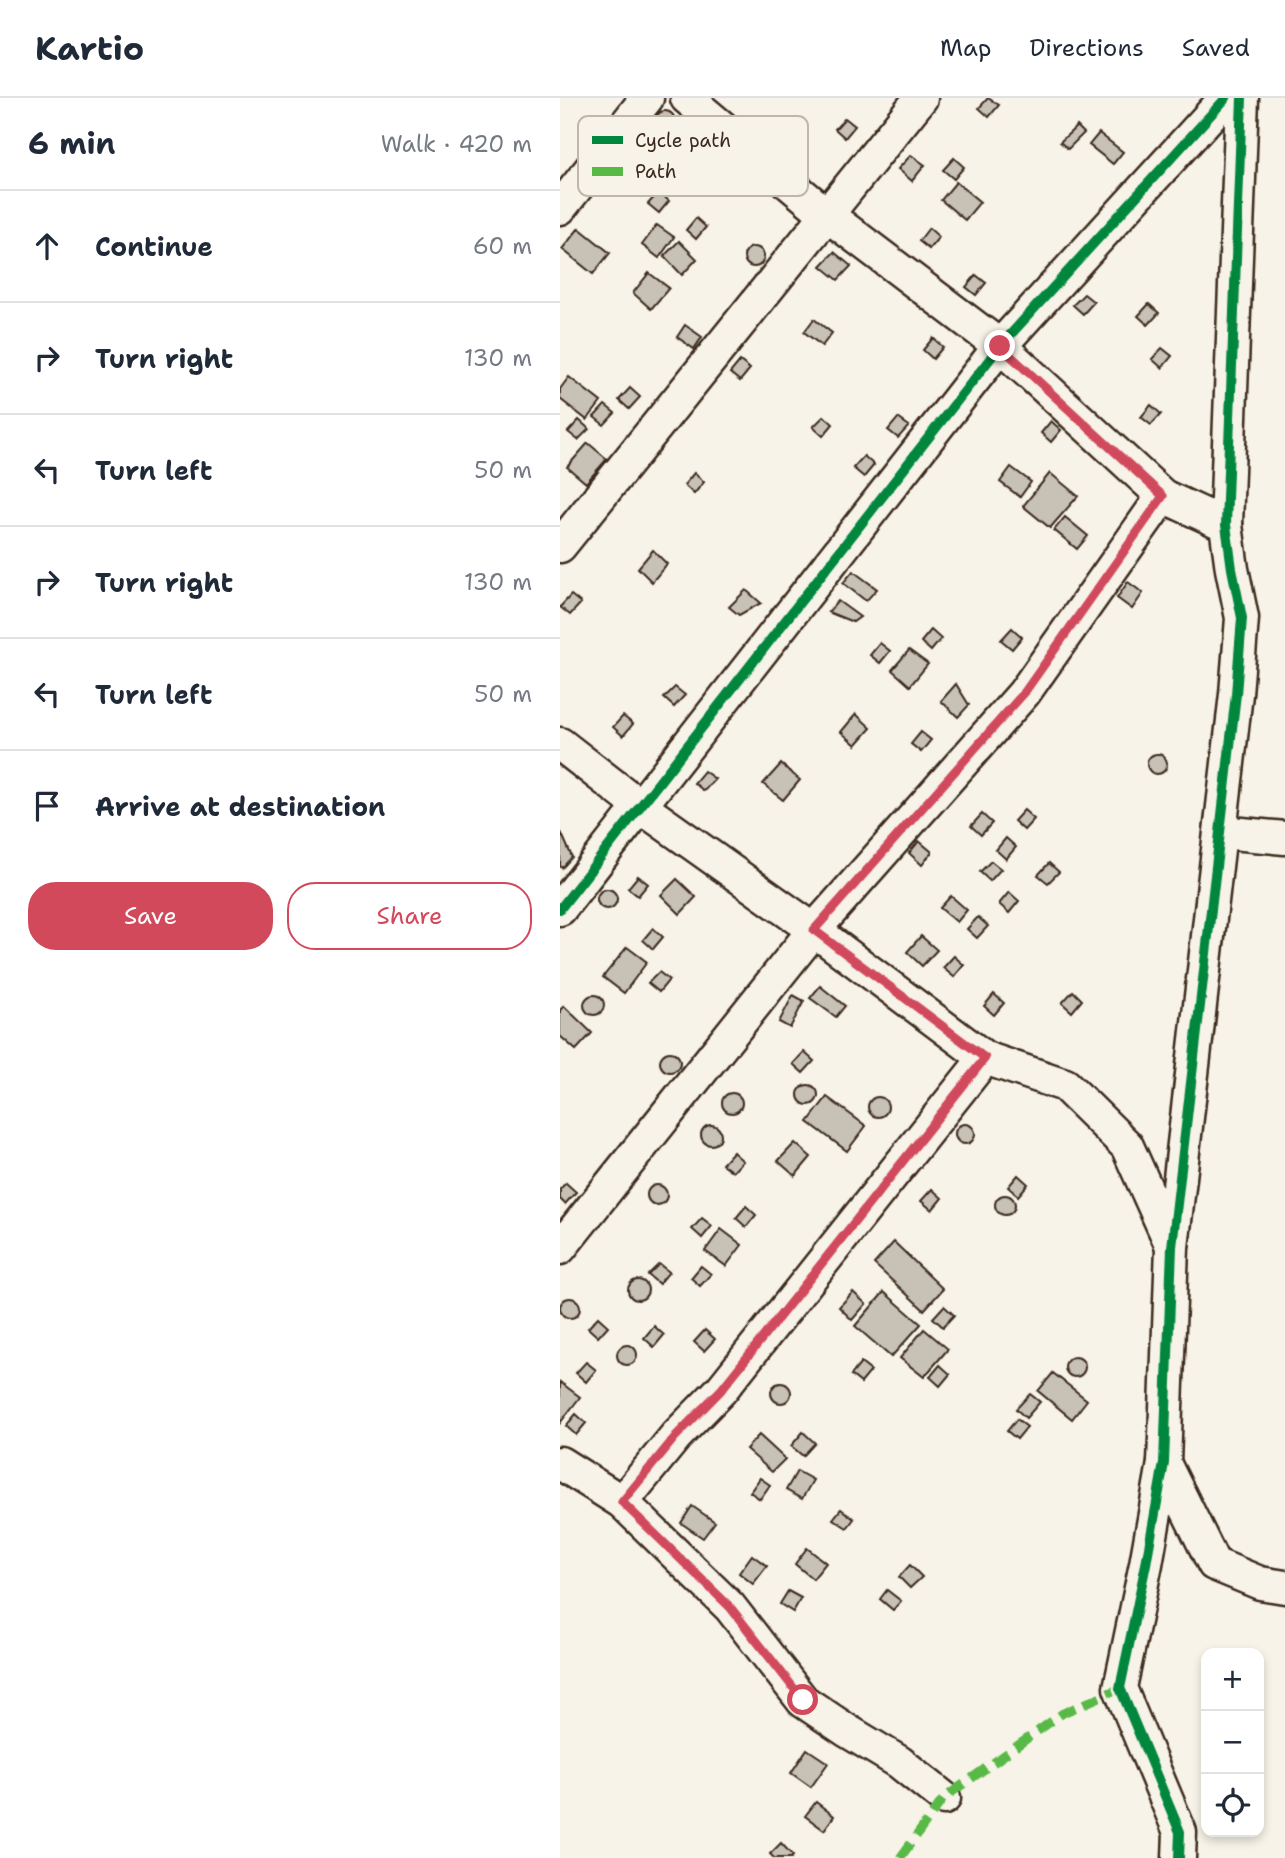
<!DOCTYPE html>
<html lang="en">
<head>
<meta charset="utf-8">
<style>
	body { margin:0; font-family:"Shantell Sans",sans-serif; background:#f2f2f3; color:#1f2937 }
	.controls { position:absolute; right:21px; bottom:21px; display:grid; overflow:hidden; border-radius:14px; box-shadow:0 4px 10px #0003 }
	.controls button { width:63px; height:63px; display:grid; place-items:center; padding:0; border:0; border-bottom:2px solid #e0e1e3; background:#fff; color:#1f2937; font:35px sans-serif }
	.stop { position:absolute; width:21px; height:21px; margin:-16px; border:5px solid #d1495b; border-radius:50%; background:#fff }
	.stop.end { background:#d1495b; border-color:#fff; box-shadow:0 2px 7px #0008 }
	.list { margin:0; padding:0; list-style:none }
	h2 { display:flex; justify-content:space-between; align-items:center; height:91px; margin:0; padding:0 28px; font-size:30px }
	h2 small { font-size:23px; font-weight:400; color:#747a83 }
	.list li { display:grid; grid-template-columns:46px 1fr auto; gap:21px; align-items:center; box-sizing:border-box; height:112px; padding:0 28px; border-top:2px solid #e0e1e3 }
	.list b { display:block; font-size:26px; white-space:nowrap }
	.list em { font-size:23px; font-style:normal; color:#747a83 }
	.actions { display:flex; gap:14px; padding:21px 28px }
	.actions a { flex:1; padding:16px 0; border:2px solid #d1495b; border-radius:28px; text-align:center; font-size:24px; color:#d1495b }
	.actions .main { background:#d1495b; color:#fff }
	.icon { flex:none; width:38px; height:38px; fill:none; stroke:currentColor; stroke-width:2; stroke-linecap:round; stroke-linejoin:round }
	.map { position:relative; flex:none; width:725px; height:1760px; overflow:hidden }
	header { display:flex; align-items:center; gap:42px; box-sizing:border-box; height:98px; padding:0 35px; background:#fff; border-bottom:2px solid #e0e1e3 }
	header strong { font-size:33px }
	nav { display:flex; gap:38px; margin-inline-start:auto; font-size:24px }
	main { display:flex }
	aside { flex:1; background:#fff }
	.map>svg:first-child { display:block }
	.building { fill:#c8c1b6; stroke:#3b2a1e; stroke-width:2 }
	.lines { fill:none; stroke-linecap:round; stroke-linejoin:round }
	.minor-casing { stroke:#3b2a1e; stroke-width:37 }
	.minor { stroke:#f7f3e8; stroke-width:32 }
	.quiet { stroke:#58b947; stroke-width:9; stroke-dasharray:18 9; stroke-linecap:butt }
	.cycleway-casing { stroke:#f7f3e8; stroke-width:15 }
	.cycleway { stroke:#00873e; stroke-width:10 }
	.route { stroke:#d1495b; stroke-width:9 }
	.key { fill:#f7f3e8; stroke:#bfb7ab; stroke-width:2 }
	.key-label { font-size:19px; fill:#3b2a1e }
</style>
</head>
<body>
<header>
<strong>Kartio</strong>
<nav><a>Map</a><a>Directions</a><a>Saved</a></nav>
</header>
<main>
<aside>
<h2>6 min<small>Walk · 420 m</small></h2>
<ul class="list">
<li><svg class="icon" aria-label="ahead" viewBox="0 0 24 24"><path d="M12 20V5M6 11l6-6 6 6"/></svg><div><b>Continue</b></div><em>60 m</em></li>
<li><svg class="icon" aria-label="right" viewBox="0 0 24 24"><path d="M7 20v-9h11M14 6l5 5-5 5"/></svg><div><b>Turn right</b></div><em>130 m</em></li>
<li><svg class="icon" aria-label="left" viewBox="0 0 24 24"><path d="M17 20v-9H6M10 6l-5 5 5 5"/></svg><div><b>Turn left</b></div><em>50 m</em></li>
<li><svg class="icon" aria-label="right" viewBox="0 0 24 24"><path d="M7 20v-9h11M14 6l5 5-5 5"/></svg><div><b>Turn right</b></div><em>130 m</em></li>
<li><svg class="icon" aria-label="left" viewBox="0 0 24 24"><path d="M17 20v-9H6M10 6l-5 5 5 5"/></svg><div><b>Turn left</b></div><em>50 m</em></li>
<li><svg class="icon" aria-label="arrive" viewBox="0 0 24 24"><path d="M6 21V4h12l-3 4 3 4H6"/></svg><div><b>Arrive at destination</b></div></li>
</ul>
<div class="actions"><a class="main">Save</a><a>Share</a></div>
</aside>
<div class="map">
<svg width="725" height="1760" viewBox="0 0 725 1760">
	<rect width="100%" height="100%" fill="#f7f3e8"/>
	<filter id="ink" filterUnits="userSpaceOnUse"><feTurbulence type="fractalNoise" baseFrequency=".0143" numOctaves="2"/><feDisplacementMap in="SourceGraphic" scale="14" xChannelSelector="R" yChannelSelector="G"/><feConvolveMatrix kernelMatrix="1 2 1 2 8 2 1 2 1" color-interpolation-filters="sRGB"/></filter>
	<g filter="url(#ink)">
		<g class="building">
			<path d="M428,0L439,7L429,19L419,10Z"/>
			<circle cx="105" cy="23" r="10"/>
			<path d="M285,20L295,28L285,40L275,31Z"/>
			<path d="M517,28L524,35L508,51L500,44Z"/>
			<path d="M539,35L563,54L553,66L529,47Z"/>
			<path d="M351,57L365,67L352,83L338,71Z"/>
			<path d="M394,60L404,69L394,81L383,72Z"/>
			<path d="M396,84L420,104L405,122L381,102Z"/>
			<path d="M99,94L109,103L99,115L88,106Z"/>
			<path d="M136,120L146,129L136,141L126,132Z"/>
			<path d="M97,127L114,139L99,160L82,147Z"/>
			<path d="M19,130L50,155L33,176L2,151Z"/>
			<path d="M369,130L379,139L369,151L359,143Z"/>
			<path d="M119,143L137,161L122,177L104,158Z"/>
			<circle cx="194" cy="159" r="10"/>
			<path d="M274,154L291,168L278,182L261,168Z"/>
			<path d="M89,175L109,190L91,211L73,195Z"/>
			<path d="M416,177L426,185L416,197L406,189Z"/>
			<path d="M524,196L534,204L523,216L513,207Z"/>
			<path d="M589,206L599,215L588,227L578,218Z"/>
			<path d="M254,221L272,235L262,248L244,234Z"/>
			<path d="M125,227L142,239L134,251L117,239Z"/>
			<path d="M373,240L383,249L373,261L363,252Z"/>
			<path d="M602,250L612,258L602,270L592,261Z"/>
			<path d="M180,263L190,271L180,283L170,275Z"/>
			<path d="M9,279L41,304L27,322L0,301V291Z"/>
			<path d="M70,290L80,299L69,311L59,302Z"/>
			<path d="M45,307L55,315L44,327L34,319Z"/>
			<path d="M591,307L601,316L591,327L581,319Z"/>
			<path d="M264,318L273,326L263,338L253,329Z"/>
			<path d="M338,320L349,328L338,340L328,332Z"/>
			<path d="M19,322L29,331L18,342L8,334Z"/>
			<path d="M491,323L501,332L491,344L481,335Z"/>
			<path d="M28,345L47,361L26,385L7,369Z"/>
			<path d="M304,358L314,367L304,379L293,370Z"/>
			<path d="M451,369L471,384L460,399L440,384Z"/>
			<path d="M134,375L144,384L134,396L124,387Z"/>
			<path d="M490,375L518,398L490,430L463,408Z"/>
			<path d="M505,419L528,438L517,451L494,432Z"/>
			<path d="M93,452L107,466L92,484L78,470Z"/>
			<path d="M293,473L317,491L306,503L283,485Z"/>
			<path d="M568,484L583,495L572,511L557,500Z"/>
			<path d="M186,492L201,505L179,517L169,509Z"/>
			<path d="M11,497L21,505L10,517L0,509Z"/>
			<path d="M278,503L300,519L293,524L268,514Z"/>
			<path d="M452,530L462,539L452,551L441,542Z"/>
			<path d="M371,532L381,541L371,553L361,544Z"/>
			<path d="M320,545L330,553L320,565L310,557Z"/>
			<path d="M349,552L368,566L350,588L332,572Z"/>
			<path d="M396,586L409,607L398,619L381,603Z"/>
			<path d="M115,589L125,597L114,609L104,600Z"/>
			<path d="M296,616L311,630L296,647L281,634Z"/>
			<path d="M63,618L73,626L63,638L53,629Z"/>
			<path d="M361,634L371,642L361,654L351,646Z"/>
			<circle cx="597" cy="666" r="10"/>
			<path d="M221,666L240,682L223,702L203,686Z"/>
			<path d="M144,673L155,681L144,693L134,685Z"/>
			<path d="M464,712L474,721L464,732L454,723Z"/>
			<path d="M422,716L432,725L421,737L411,728Z"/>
			<path d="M1,734L12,759L2,770L0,768Z"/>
			<path d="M446,740L456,749L446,761L436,752Z"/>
			<path d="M359,743L372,754L362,767L349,755Z"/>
			<path d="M431,763L441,771L430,783L420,774Z"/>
			<path d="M489,765L499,774L488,785L478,777Z"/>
			<path d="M78,778L88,786L78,798L68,790Z"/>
			<path d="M117,781L136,799L120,816L101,797Z"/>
			<circle cx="47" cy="801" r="10"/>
			<path d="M449,794L459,803L449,815L439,806Z"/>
			<path d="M391,798L407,812L397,824L380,810Z"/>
			<path d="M418,819L428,828L417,840L407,831Z"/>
			<path d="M93,830L103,839L93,851L83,842Z"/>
			<path d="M361,838L377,852L362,868L347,854Z"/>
			<path d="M67,849L87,864L64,895L43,879Z"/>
			<path d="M394,858L404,867L394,879L383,870Z"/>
			<path d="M99,874L109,882L99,894L88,885Z"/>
			<path d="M260,888L285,908L276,919L250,900Z"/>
			<path d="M513,893L522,902L512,914L502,905Z"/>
			<path d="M434,896L444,905L434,917L424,908Z"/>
			<circle cx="34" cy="907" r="10"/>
			<path d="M233,897L244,903L230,930L219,924Z"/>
			<path d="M4,908L32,935L16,952L0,938V912Z"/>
			<circle cx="110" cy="964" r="10"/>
			<path d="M244,954L254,963L243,975L233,966Z"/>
			<circle cx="248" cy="997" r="10"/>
			<circle cx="172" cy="1005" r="10"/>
			<circle cx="318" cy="1009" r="10"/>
			<path d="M267,999L306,1028L287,1053L248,1024Z"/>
			<circle cx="405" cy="1036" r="10"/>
			<circle cx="151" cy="1037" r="10"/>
			<path d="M235,1045L251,1059L235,1078L218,1063Z"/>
			<path d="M173,1054L183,1063L173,1074L162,1066Z"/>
			<path d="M458,1077L468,1086L458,1098L448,1089Z"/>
			<path d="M6,1085L16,1094L5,1106L0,1101V1091Z"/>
			<circle cx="97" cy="1097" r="10"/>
			<path d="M372,1091L382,1100L372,1112L361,1103Z"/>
			<circle cx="445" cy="1107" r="10"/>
			<path d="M186,1108L196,1117L186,1129L176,1120Z"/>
			<path d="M142,1120L152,1128L142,1140L132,1131Z"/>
			<path d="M161,1131L182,1147L166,1168L145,1153Z"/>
			<path d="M334,1144L383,1191L364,1212L314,1166Z"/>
			<path d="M99,1166L109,1174L99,1186L88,1177Z"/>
			<path d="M141,1168L151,1176L140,1188L131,1180Z"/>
			<circle cx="78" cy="1192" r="10"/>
			<path d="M293,1194L306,1206L292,1222L279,1209Z"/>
			<path d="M324,1194L361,1226L331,1259L295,1228Z"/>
			<circle cx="10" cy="1210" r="10"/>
			<path d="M384,1208L394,1217L383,1229L373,1220Z"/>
			<path d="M38,1219L48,1228L38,1239L28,1230Z"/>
			<path d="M94,1228L104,1237L94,1249L84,1240Z"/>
			<path d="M364,1231L388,1251L364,1279L340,1260Z"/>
			<path d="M145,1232L155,1241L144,1253L134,1244Z"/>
			<circle cx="67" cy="1257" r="10"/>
			<circle cx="515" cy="1269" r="10"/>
			<path d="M26,1264L36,1272L26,1284L16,1275Z"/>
			<path d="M301,1265L311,1273L301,1285L291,1277Z"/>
			<path d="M380,1267L390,1276L380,1288L370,1279Z"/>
			<path d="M493,1275L527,1302L512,1321L478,1293Z"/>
			<path d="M0,1284L20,1299L0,1325Z"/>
			<circle cx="221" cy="1295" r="10"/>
			<path d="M470,1296L480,1304L466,1320L456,1311Z"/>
			<path d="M16,1316L26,1325L16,1337L6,1328Z"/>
			<path d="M457,1321L467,1329L457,1341L447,1333Z"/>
			<path d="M243,1334L255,1345L243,1358L231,1348Z"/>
			<path d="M199,1337L225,1361L212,1374L186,1351Z"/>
			<path d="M237,1373L253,1382L242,1401L226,1392Z"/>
			<path d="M200,1380L210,1387L200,1401L190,1394Z"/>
			<path d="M132,1408L155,1424L143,1440L121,1425Z"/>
			<path d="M281,1411L294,1421L287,1430L273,1421Z"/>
			<path d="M247,1450L266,1465L253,1481L235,1466Z"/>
			<path d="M192,1457L207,1468L193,1486L179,1475Z"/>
			<path d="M350,1467L362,1479L350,1490L339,1479Z"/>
			<path d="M327,1492L341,1503L333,1512L320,1501Z"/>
			<path d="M228,1493L241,1500L233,1514L220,1506Z"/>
			<path d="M247,1651L268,1665L251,1689L231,1675Z"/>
			<path d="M256,1704L274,1718L264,1732L245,1718Z"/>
			<path d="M221,1745L233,1758L231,1760H214L210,1756Z"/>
		</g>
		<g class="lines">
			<defs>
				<g id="minor">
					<path d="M127,0L267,117L440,248L603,398L666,427"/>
					<path d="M0,110L87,0"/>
					<path d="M0,448L361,0"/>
					<path d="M0,646L81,709L254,832L425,960L505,987L567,1048L612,1148"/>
					<path d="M661,734L725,740"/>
					<path d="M0,811L440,248L666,0"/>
					<path d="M0,1150L254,832L464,595L603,398"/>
					<path d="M0,1365L62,1404L170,1509L243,1603L286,1632L339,1664L384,1700"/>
					<path d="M604,1365L654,1466L700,1485L725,1489"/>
					<path d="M62,1404L116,1338L161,1292L425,960"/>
					<path d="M619,1760L620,1734L560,1590L586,1466L604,1365L612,1149L676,596L682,520L672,471L666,427L682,0"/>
				</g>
			</defs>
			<use href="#minor" class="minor-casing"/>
			<use href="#minor" class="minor"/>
			<path class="quiet" d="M340,1760L384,1700L503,1615L560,1590"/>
			<defs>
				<g id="cycleway">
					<path d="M0,811L440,248L666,0"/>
					<path d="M619,1760L620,1734L560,1590L586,1466L604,1365L612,1149L676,596L682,520L672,471L666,427L682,0"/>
				</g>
			</defs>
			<use href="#cycleway" class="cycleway-casing"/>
			<use href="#cycleway" class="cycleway"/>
		</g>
	</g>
	<g class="lines" filter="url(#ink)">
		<path class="route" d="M243,1602L170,1509L62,1404L116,1338L161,1292L425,960L254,832L464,595L603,398L440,248"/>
	</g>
	<rect x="18" y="18" width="230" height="80" rx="10" class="key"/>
	<rect x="32" y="38" width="31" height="8" fill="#00873e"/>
	<rect x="32" y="69" width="31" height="9" fill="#58b947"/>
	<g class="key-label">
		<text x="75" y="49">Cycle path</text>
		<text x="75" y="80">Path</text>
	</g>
</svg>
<div class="controls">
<button>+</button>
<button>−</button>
<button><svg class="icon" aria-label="locate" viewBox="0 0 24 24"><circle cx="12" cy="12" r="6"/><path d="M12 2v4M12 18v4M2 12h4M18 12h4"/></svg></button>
</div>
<div class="stop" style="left:243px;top:1602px"></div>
<div class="stop end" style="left:440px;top:248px"></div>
</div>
</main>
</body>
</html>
